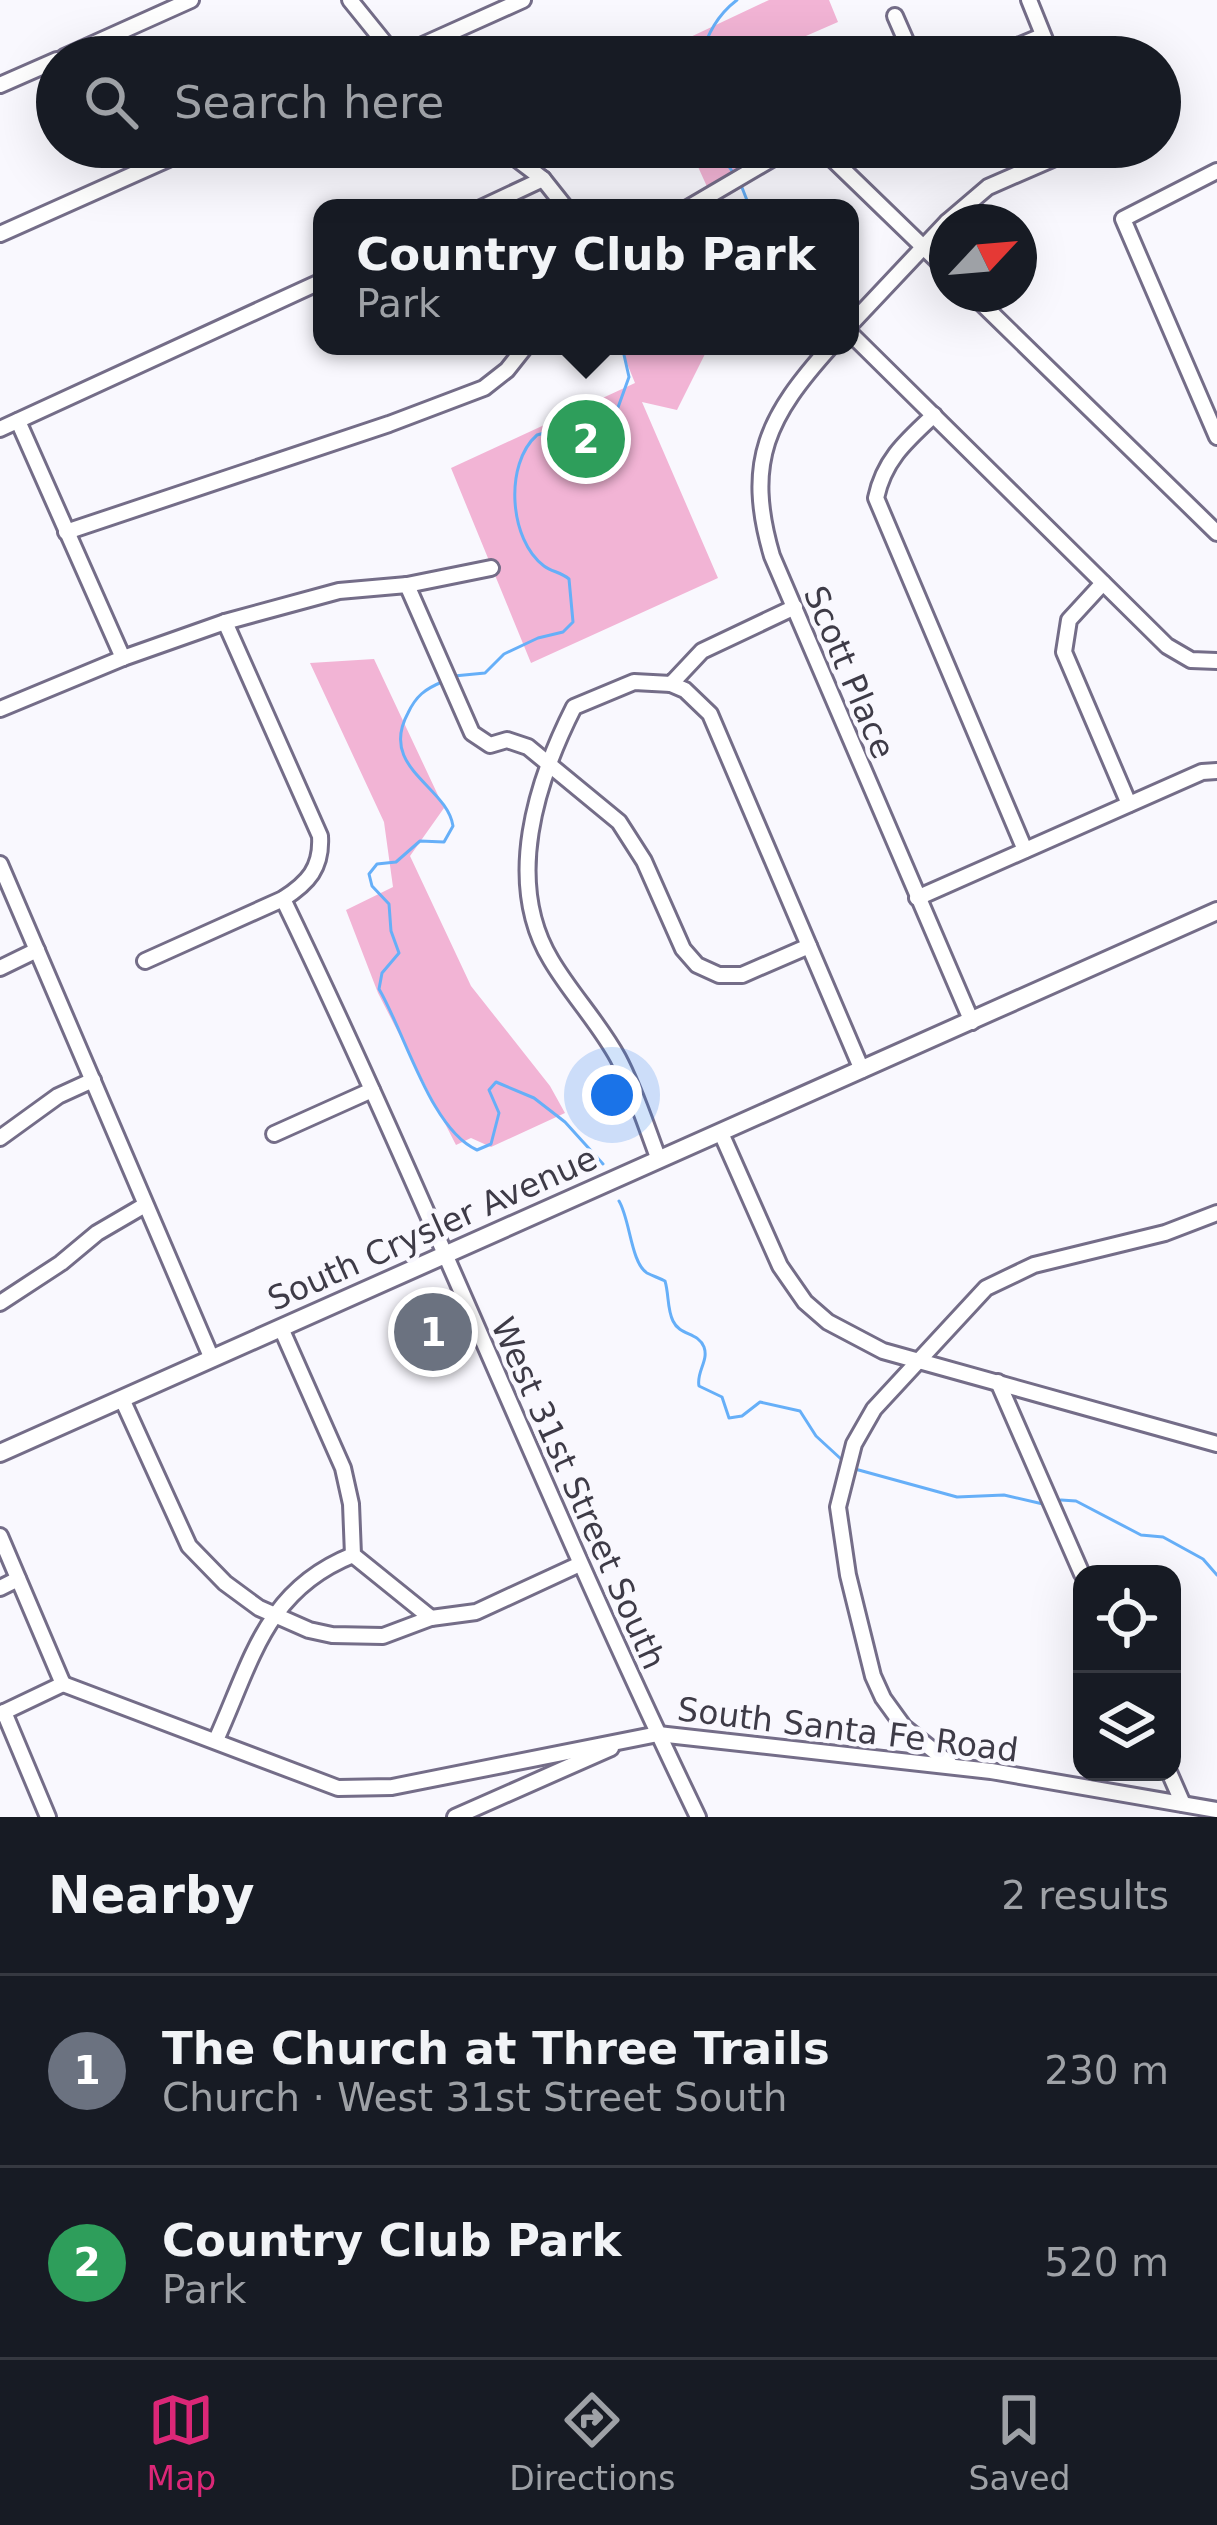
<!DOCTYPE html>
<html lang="en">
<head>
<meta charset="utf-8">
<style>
	body { margin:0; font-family:"DejaVu Sans",sans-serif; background:#242831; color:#f1f3f6 }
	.controls { position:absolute; right:36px; bottom:36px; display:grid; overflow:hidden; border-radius:24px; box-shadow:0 12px 48px #0002 }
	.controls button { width:108px; height:108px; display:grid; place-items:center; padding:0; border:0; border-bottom:3px solid #363941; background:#171b24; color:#f1f3f6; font:60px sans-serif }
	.compass { position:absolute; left:929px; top:204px; width:108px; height:108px; border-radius:50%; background:#171b24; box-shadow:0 12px 48px #0002; rotate:64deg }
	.you { position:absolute; left:612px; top:1095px; width:42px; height:42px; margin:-30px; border:9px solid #fff; border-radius:50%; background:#1a73e8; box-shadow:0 0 0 18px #1a73e833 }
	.badge { display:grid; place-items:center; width:78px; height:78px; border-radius:50%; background:#db2777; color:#fff; font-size:39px; font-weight:700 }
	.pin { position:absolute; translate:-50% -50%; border:6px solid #fff; box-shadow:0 3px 12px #0006 }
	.popup { position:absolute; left:313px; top:199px; width:546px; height:156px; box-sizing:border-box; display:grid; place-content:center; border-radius:24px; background:#171b24; filter:drop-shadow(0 3px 9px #0005); font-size:39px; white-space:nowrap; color:#9ea1a6 }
	.popup b { font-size:45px; color:#f1f3f6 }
	.popup::after { content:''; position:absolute; left:50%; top:100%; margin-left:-24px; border:24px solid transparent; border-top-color:#171b24 }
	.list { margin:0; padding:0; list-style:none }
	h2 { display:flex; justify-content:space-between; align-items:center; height:156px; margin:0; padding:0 48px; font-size:51px }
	h2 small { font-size:39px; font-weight:400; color:#9ea1a6 }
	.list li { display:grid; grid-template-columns:78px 1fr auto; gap:36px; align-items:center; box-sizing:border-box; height:192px; padding:0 48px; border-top:3px solid #363941 }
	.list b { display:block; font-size:45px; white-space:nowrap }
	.list p { margin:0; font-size:39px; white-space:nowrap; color:#9ea1a6 }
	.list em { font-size:39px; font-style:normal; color:#9ea1a6 }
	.icon { flex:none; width:66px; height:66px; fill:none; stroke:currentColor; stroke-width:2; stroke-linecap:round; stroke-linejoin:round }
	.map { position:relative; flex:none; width:1217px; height:1817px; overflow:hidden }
	.search { position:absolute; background:#171b24; box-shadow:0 12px 48px #0002; left:36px; right:36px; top:36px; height:132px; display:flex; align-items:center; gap:30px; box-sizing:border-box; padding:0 42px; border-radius:66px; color:#9ea1a6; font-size:45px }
	.sheet { height:540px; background:#171b24 }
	nav { display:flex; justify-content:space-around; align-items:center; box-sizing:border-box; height:168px; border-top:3px solid #363941; background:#171b24; font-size:33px; color:#9ea1a6 }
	nav a { display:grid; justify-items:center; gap:6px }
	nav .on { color:#db2777 }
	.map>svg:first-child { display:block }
	.green { fill:#f2b4d5 }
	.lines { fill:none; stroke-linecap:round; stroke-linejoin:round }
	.stream { stroke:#66aff8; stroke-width:3 }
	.minor-casing { stroke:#746d88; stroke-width:20 }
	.major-casing { stroke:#746d88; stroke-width:22 }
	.minor { stroke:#fff; stroke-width:14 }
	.major { stroke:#fff; stroke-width:16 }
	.labels { text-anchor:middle; stroke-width:9; stroke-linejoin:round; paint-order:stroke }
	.street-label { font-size:33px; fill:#3e3b47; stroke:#f9f8fe }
</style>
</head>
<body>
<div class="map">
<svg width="1217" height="1817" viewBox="0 0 1217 1817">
	<rect width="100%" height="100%" fill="#f9f8fe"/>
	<g class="green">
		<path d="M769,0H829L838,22L767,53L768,57H648Z"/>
		<path d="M689,147H779L709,191Z"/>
		<path d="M620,346H709L677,410L642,402L718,578L531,663L451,468L635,383Z"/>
		<path d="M374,659L444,808L410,856L471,986L550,1086L565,1113L491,1147L471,1138L456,1145L378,993L346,910L393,887L384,822L310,663Z"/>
	</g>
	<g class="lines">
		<g class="stream">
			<path d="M700,57C708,34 717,15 737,0"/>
			<path d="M715,147L732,171"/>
			<path d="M741,185L750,208"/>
			<path d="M454,676L485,673L504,654L538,638L563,632L573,622L569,579C561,572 552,572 544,566C509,540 504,464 537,435L616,413L629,377L622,346"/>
			<path d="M442,682C425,689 416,696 408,713C378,768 447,786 453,826L444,842L420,841L396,862L377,864L369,874L372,886L389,904L391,931L399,953L382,973L379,989C405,1033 431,1130 477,1150L491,1144L499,1113L489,1090L496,1082L534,1098L565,1122L603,1164"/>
			<path d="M619,1201C630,1219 631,1263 647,1273C653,1276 659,1278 665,1281C669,1294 667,1309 673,1321C680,1336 698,1332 704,1347C709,1361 696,1372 699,1386L722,1397L729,1418L742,1416L760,1402L800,1411L816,1436L841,1459"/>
			<path d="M855,1469L957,1497L1004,1495L1043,1504"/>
			<path d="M1061,1500L1076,1501L1141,1535L1163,1537L1203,1559L1217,1575"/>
		</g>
		<defs>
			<g id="minor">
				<path d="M350,0L396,57"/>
				<path d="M1029,0L1052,57"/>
				<path d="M895,16L913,57"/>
				<path d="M64,57L191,0"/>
				<path d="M396,57L523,0"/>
				<path d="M991,57L1042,36"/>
				<path d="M0,85L57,60"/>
				<path d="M501,147L543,179L566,208"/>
				<path d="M820,147L947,270"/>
				<path d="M1217,171L1123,219L1217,437"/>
				<path d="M481,208L543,179"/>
				<path d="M688,208L792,147"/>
				<path d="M947,222L988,187L1080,147"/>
				<path d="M0,234L195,147"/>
				<path d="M972,294L1217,533"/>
				<path d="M850,325L947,222"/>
				<path d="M850,333L1167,646L1191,660L1217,661"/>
				<path d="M831,346C768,416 744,461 772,556L972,1022"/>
				<path d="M934,415C906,441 884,460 876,498L1025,850"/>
				<path d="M18,421L123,658"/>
				<path d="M0,429L322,281"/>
				<path d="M66,532L389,424L484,388L507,370L526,346"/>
				<path d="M1103,583L1069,620L1064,652L1129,804"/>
				<path d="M407,585L472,733L490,745L507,740L528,747L619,822L644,861L683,949L697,965L719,975H742L809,946"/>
				<path d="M671,684L685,690L710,714L862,1070"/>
				<path d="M0,709L123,658L225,622L339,591L407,585L491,568"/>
				<path d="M0,864L212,1359"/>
				<path d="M917,898L1202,772L1217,771"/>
				<path d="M283,899C429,1201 552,1515 698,1817"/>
				<path d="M145,961L283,899C308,883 322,868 320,836L225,622"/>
				<path d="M0,968L37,950"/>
				<path d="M721,1133L780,1266L805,1302L828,1322L883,1351L1217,1444"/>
				<path d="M274,1134L372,1090"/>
				<path d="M0,1138L58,1096L93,1080"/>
				<path d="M659,1160C646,1126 635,1090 618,1058C599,1023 571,994 551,960C504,882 536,782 574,707L634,682L671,684L702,651L795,607"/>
				<path d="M0,1303L61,1263L97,1233L145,1205"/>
				<path d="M281,1328L343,1468L351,1504L353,1555L431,1618"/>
				<path d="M998,1382L1082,1574"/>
				<path d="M122,1399L189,1546L225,1583L259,1608L309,1630L332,1635L383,1636L431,1618L476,1612L580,1564"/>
				<path d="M0,1536L63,1684"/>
				<path d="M0,1588L18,1579"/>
				<path d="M63,1684L338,1788L392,1787L658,1734L991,1771L1217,1810"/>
				<path d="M4,1712L48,1817"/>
				<path d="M0,1714L63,1684"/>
				<path d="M216,1740C252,1661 265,1590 353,1555"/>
				<path d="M949,1763L904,1727L883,1698L873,1676L848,1575L838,1507L854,1444L874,1409L986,1288L1034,1265L1165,1233L1217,1213"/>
				<path d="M1169,1772L1183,1804"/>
				<path d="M455,1817L611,1748"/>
			</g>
			<path id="major" d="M0,1453L1217,911"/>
		</defs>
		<use href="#minor" class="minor-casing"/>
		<use href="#major" class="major-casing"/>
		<use href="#minor" class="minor"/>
		<use href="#major" class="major"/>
	</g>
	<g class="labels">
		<g class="street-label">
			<text transform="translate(850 672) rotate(67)" y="12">Scott Place</text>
			<text transform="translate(432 1228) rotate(-24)" y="12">South Crysler Avenue</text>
			<text transform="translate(579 1493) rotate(66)" y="12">West 31st Street South</text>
			<text transform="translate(848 1729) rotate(7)" y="12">South Santa Fe Road</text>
		</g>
	</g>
</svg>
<div class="controls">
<button><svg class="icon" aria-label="locate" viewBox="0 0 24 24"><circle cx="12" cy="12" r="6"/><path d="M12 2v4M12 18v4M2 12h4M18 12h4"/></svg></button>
<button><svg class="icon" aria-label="layers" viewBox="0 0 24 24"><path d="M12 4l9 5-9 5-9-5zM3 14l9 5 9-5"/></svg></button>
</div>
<svg class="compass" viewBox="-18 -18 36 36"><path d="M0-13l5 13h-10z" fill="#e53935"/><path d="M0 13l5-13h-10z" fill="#9ea1a6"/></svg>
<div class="you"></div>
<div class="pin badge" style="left:433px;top:1332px;background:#6b7280">1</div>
<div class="pin badge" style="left:586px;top:439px;background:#2e9e5b">2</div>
<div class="popup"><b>Country Club Park</b>Park</div>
<div class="search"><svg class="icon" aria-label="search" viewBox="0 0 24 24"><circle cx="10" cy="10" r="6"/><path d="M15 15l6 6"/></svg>Search here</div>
</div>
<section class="sheet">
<h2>Nearby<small>2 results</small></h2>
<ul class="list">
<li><span class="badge" style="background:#6b7280">1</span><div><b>The Church at Three Trails</b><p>Church · West 31st Street South</p></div><em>230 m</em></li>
<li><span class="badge" style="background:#2e9e5b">2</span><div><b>Country Club Park</b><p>Park</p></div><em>520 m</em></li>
</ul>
</section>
<nav>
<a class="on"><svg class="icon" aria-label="map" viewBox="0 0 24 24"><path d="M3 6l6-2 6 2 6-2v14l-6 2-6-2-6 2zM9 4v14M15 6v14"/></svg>Map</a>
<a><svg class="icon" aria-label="directions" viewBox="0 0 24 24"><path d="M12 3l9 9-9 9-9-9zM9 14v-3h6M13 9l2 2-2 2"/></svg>Directions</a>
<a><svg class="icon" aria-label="saved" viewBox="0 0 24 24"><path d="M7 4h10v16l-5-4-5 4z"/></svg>Saved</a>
</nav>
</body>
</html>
